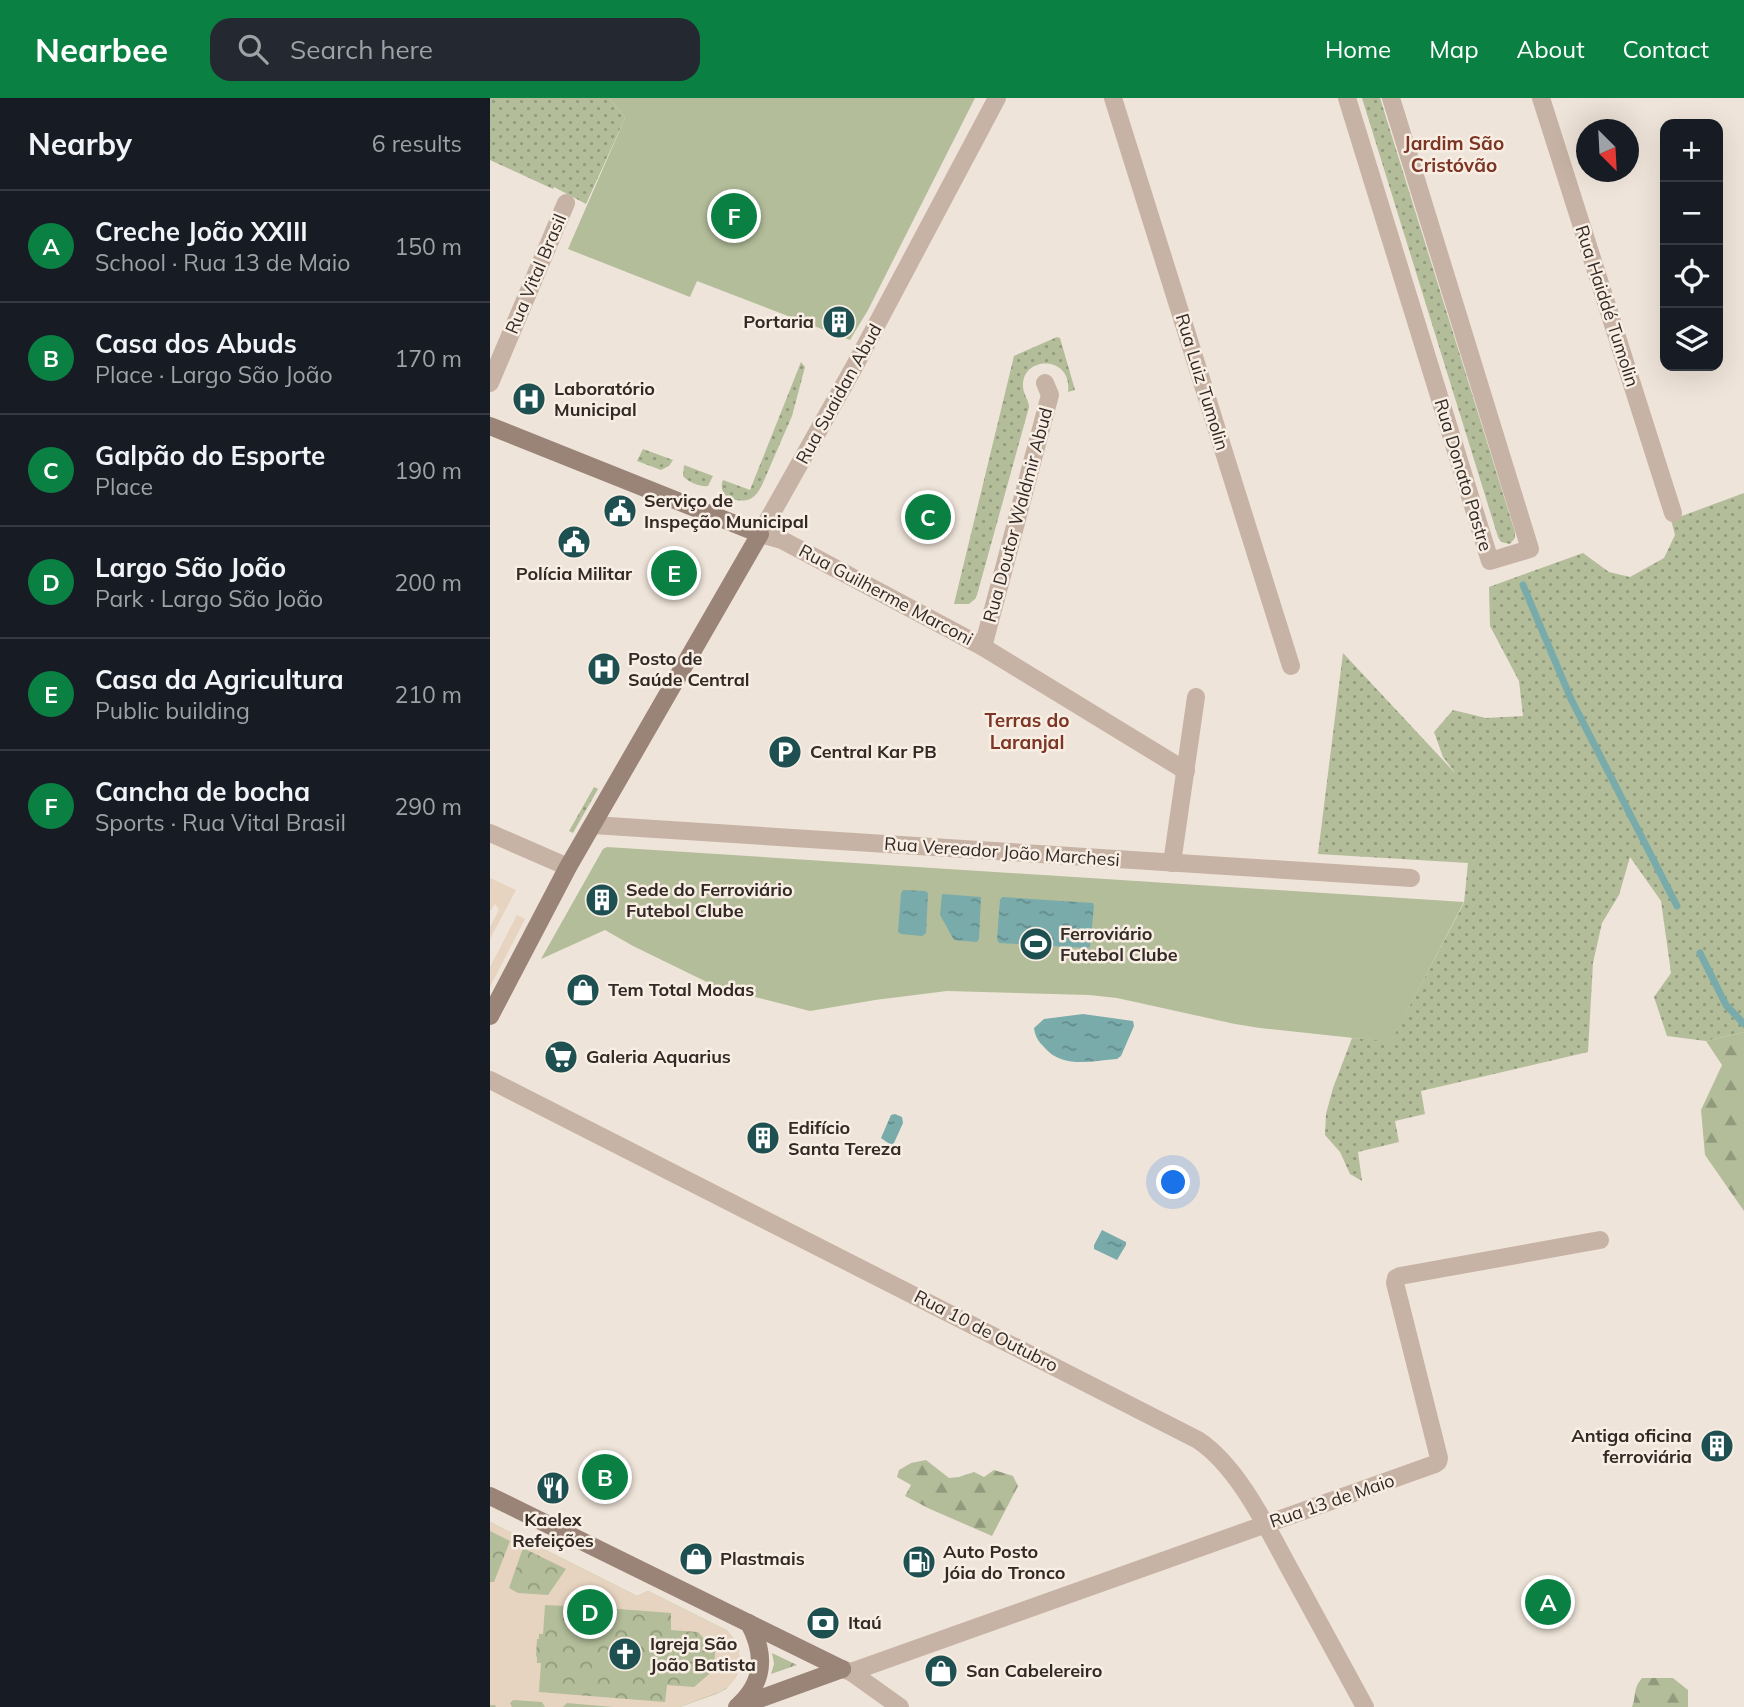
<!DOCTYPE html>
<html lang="en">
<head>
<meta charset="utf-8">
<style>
	body { margin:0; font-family:Mulish,sans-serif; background:#242831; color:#f1f3f6 }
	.controls { position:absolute; right:21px; top:21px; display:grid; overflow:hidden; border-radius:14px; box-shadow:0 7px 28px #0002 }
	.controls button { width:63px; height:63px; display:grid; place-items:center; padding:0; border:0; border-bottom:2px solid #363941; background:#171b24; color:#f1f3f6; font:35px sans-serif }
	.compass { position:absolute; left:1086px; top:21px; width:63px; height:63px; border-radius:50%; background:#171b24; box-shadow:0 7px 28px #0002; rotate:156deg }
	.you { position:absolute; left:684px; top:1085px; width:24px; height:24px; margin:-18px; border:5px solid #fff; border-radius:50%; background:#1a73e8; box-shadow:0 0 0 10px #1a73e833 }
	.badge { display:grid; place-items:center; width:46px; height:46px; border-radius:50%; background:#0b8043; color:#fff; font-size:23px; font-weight:700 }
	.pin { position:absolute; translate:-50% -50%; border:4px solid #fff; box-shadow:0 2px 7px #0006 }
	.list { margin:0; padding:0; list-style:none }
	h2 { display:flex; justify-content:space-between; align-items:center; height:91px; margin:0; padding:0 28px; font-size:30px }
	h2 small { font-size:23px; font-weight:400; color:#9ea1a6 }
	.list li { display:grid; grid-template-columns:46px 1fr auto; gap:21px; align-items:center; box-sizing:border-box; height:112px; padding:0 28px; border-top:2px solid #363941 }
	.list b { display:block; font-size:26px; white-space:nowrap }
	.list p { margin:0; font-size:23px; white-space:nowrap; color:#9ea1a6 }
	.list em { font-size:23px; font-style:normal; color:#9ea1a6 }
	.icon { flex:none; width:38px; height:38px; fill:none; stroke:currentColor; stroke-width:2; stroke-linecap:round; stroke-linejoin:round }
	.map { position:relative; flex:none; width:1254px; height:1609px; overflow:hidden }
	header { display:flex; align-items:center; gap:42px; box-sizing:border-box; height:98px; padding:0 35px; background:#0b8043; color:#fff }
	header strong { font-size:33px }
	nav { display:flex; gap:38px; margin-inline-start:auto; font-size:24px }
	.search { width:490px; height:63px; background:#242831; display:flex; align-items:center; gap:18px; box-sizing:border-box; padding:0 24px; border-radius:21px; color:#9ea1a6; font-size:26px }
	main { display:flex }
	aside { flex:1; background:#171b24 }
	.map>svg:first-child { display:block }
	.grass { fill:url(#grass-dots) }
	.forest { fill:url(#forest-firs) }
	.park { fill:url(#park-crowns) }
	.pitch { fill:#b3bd9a }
	.plaza { fill:#e7d4c0; fill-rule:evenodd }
	.water { fill:url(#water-ripples) }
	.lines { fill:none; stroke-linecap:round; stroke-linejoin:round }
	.stream { stroke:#79abab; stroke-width:7 }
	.minor { stroke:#c7b3a5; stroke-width:18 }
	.tertiary { stroke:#c7b3a5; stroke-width:18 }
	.secondary { stroke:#9a8377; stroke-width:18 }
	.labels { text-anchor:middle; stroke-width:5; stroke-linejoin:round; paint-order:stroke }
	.street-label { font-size:18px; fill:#332a26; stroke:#f8eee4 }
	.poi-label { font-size:18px; font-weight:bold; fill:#332a26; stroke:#f8eee4; text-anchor:start }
	.neighbourhood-label { font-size:19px; font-weight:bold; fill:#7d3624; stroke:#f8eee4 }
</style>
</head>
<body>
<header>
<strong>Nearbee</strong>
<div class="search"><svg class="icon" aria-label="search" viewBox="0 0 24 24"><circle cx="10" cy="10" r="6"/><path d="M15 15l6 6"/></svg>Search here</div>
<nav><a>Home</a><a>Map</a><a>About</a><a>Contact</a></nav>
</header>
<main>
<aside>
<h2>Nearby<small>6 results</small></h2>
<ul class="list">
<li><span class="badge">A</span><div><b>Creche João XXIII</b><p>School · Rua 13 de Maio</p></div><em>150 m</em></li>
<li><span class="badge">B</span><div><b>Casa dos Abuds</b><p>Place · Largo São João</p></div><em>170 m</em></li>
<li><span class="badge">C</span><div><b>Galpão do Esporte</b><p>Place</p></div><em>190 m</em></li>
<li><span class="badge">D</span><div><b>Largo São João</b><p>Park · Largo São João</p></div><em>200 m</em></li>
<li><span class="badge">E</span><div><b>Casa da Agricultura</b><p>Public building</p></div><em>210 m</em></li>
<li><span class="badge">F</span><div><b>Cancha de bocha</b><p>Sports · Rua Vital Brasil</p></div><em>290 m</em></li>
</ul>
</aside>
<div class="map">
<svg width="1254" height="1609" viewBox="0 0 1254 1609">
	<defs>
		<pattern id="grass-dots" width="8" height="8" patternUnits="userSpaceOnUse" patternTransform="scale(1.75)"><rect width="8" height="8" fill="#b3bd9a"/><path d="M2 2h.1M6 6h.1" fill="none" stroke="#929a7d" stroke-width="1.8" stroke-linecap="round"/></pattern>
		<pattern id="forest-firs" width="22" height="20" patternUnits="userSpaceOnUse" patternTransform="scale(1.75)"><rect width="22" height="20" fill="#b3bd9a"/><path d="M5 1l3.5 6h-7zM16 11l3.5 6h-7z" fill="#929a7d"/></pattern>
		<pattern id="park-crowns" width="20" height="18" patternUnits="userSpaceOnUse" patternTransform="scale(1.75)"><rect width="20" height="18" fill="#b3bd9a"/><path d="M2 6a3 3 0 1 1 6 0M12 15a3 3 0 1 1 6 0" fill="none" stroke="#929a7d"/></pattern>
		<pattern id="water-ripples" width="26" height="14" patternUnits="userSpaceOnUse" patternTransform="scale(1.75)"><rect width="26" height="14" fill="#79abab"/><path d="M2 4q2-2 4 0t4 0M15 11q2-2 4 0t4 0" fill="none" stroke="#648b8b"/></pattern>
	</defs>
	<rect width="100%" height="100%" fill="#efe4d9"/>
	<g class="grass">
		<path d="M0,0H119L135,20L96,106L64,89L63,91L0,62Z"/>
		<path d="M872,0H890L1025,434V440L1020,446L1011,444L1008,439Z"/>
		<path d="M567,239L570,240L585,292L578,294C583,257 532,257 533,288C533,296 539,302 539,309L487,497L485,501L479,506H464L524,258Z"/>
		<path d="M311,264L315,269L302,318L272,387C269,393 266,398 260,401C248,406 226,399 233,382L260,392Z"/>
		<path d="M153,351L183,362L179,368L171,372L147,363Z"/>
		<path d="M194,367L223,378L218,388C209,389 198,384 193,378Z"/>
		<path d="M1254,395V934L1216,943L1177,938L1164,899L1181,875L1171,803L1140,759L1129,797L1112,825L1103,865L1098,954L931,993L935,1016L905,1023L909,1044L868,1054L872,1083L860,1076L850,1054L835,1037L836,1016L843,990L862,940L901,943L974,805L978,765L828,756L853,555L966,676L953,659L944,634L963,612L996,620L1033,618L1029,583L1000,528L999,489L1093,455L1119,474L1140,479L1174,460L1185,437L1181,422Z"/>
		<path d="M104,689L108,691L83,735L79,733Z"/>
	</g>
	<g class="forest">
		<path d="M1254,934V1113L1215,1057L1211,1012L1232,967L1216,943Z"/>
		<path d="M436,1362L459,1380L469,1379L484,1374L494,1379L504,1372L523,1378L528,1388L502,1438L440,1411L415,1398L421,1387L407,1379L409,1372L421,1365Z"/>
		<path d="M1152,1580H1183L1198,1592V1609H1142C1147,1597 1142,1592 1152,1580Z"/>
	</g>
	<g class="park">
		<path d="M0,1424L147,1498L158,1493L236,1532L243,1540L248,1549L250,1564L246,1579L236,1591L226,1596L190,1609H0Z"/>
		<path d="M282,1555L307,1567L281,1576L284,1566Z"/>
	</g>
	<g class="pitch">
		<path d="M119,0H485L378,212L360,242L207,183L200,199L78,151L135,20Z"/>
		<path d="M117,749L974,804L901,944L770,930L745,926L627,900L599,897L457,893L385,902L320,913L245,894L223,887L143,848L115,832L51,861L113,751Z"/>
	</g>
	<g class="plaza">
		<path d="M0,780L26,792L0,841V829L9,812L5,806L0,813Z"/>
		<path d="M27,817L35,821L0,889V869Z"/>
		<path d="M0,1424L147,1498L158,1493L236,1532L246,1544L249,1554L250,1564L246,1579L240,1587L232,1593L190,1609H123L77,1605L73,1609H55L52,1604L23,1602L20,1605L22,1609H6L5,1607H0V1484H4L20,1443L0,1433ZM33,1450L76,1471L58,1497L28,1495L19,1490ZM55,1507L116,1510L181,1515V1532L208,1534L225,1554L224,1572L204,1589L177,1587L175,1604L49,1594L51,1565H47V1559L46,1558L47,1541H49V1536H53Z"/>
	</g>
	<g class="water">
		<path d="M413,792L435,793L438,795L436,835L432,838L411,836L408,834L411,795Z"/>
		<path d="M452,796L491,799L489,841L487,844L464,842L450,817Z"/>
		<path d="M512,799L603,805L604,808L600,849L598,850L509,845L507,841L510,802Z"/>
		<path d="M593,916L643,923L644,928L631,958L627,961C602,963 572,971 554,949C548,943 545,938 544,930L554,921Z"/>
		<path d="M405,1016L412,1019L413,1025L404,1045L401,1047L391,1040L401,1017Z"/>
		<path d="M612,1132L636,1144V1147L627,1162L604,1151V1147Z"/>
	</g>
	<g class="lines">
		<g class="stream">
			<path d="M1033,487L1081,601L1187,808"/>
			<path d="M1210,855L1236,907L1254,926"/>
		</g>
		<g class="minor">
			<path d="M623,0L801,568"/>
			<path d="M857,0L1000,463L1040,451L901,0"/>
			<path d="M1051,0L1183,415"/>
			<path d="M0,285L76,105"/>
			<path d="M270,436L292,442L493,549L696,673"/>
			<path d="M493,549L560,297L555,285"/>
			<path d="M103,727L921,780"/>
			<path d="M682,765L706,599"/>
			<path d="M361,1574L945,1366L948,1364L949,1360L905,1185L906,1180L910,1178L1110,1142"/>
		</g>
		<g class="tertiary">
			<path d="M270,436L363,271L507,0"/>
			<path d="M0,735L78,769"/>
			<path d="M0,982L708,1342C750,1370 779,1434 803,1477C827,1521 851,1565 875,1609"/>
			<path d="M352,1571L361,1574L410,1609"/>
		</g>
		<g class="secondary">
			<path d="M0,328L270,436L78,769L0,918"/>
			<path d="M0,1398L352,1571"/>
			<path d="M249,1607C275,1583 275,1555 259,1525"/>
			<path d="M247,1609L352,1571"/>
		</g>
	</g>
	<defs>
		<symbol id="building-disc" viewBox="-11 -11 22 22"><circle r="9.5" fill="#1e5052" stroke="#f8eee4"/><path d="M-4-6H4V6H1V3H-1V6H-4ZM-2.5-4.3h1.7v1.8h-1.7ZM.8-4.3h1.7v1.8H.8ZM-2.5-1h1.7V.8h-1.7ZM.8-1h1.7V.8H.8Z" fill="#fff"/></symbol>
		<symbol id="hospital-disc" viewBox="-11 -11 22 22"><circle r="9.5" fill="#1e5052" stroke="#f8eee4"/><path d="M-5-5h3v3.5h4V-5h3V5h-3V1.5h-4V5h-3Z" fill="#fff"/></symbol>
		<symbol id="civic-disc" viewBox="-11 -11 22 22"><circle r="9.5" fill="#1e5052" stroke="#f8eee4"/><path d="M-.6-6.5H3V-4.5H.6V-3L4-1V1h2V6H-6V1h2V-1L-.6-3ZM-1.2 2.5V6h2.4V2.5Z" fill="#fff"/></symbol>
		<symbol id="parking-disc" viewBox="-11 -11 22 22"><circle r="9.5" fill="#1e5052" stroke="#f8eee4"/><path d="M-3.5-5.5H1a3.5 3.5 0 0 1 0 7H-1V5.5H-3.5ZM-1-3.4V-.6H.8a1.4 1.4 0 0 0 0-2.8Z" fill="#fff"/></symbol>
		<symbol id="stadium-disc" viewBox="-11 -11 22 22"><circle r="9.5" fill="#1e5052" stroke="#f8eee4"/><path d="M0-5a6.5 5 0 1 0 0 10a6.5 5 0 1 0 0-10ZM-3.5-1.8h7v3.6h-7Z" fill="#fff"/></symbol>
		<symbol id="shop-disc" viewBox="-11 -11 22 22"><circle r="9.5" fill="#1e5052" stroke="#f8eee4"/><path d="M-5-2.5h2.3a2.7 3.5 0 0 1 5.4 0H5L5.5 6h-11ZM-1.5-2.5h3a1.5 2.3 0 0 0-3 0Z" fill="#fff"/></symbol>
		<symbol id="supermarket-disc" viewBox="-11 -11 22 22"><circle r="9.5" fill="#1e5052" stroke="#f8eee4"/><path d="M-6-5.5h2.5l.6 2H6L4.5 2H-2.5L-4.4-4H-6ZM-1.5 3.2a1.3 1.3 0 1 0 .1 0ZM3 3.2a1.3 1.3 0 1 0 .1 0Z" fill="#fff"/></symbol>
		<symbol id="restaurant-disc" viewBox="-11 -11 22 22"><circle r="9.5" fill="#1e5052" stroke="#f8eee4"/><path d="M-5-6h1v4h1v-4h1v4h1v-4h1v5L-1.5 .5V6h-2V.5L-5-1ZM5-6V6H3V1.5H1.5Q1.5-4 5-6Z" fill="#fff"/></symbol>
		<symbol id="fuel-disc" viewBox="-11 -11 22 22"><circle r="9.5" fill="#1e5052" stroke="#f8eee4"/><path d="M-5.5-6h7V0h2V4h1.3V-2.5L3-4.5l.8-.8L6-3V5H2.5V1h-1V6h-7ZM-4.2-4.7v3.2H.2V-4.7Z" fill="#fff"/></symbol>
		<symbol id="bank-disc" viewBox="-11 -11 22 22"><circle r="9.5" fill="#1e5052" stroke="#f8eee4"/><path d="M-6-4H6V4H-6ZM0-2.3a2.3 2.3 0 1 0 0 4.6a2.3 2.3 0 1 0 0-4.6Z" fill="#fff"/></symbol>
		<symbol id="church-disc" viewBox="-11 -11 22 22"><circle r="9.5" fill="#1e5052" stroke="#f8eee4"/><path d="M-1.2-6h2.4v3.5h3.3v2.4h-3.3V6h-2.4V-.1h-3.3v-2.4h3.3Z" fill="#fff"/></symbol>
	</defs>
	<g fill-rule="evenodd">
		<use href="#building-disc" x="330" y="205" width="38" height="38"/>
		<use href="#hospital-disc" x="20" y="282" width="38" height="38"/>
		<use href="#civic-disc" x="111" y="394" width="38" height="38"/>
		<use href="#civic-disc" x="65" y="425" width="38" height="38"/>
		<use href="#hospital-disc" x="95" y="552" width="38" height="38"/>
		<use href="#parking-disc" x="276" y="635" width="38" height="38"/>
		<use href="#building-disc" x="93" y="783" width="38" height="38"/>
		<use href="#stadium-disc" x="527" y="827" width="38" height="38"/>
		<use href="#shop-disc" x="74" y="873" width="38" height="38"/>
		<use href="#supermarket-disc" x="52" y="940" width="38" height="38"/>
		<use href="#building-disc" x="254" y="1021" width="38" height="38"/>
		<use href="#building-disc" x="1208" y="1329" width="38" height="38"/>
		<use href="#restaurant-disc" x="44" y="1371" width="38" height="38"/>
		<use href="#shop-disc" x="187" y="1442" width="38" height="38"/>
		<use href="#fuel-disc" x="410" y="1445" width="38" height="38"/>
		<use href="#bank-disc" x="314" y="1506" width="38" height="38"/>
		<use href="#church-disc" x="116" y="1537" width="38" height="38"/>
		<use href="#shop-disc" x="432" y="1554" width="38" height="38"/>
	</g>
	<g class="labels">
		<g class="street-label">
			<text transform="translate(46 176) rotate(-67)" y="6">Rua Vital Brasil</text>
			<text transform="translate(1117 208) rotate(72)" y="6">Rua Haiddé Tumolin</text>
			<text transform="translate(712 284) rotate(73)" y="6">Rua Luiz Tumolin</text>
			<text transform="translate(349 296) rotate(-61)" y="6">Rua Suaidan Abud</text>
			<text transform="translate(973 377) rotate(73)" y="6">Rua Donato Pastre</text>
			<text transform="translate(528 417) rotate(-75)" y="6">Rua Doutor Waldmir Abud</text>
			<text transform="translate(396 497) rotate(28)" y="6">Rua Guilherme Marconi</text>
			<text transform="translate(512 754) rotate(4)" y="6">Rua Vereador João Marchesi</text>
			<text transform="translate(496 1233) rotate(27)" y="6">Rua 10 de Outubro</text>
			<text transform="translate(842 1403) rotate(-19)" y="6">Rua 13 de Maio</text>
		</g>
		<g class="poi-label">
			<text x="324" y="230" text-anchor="end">Portaria</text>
			<text x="64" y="297">Laboratório<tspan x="64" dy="21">Municipal</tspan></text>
			<text x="154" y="409">Serviço de<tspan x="154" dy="21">Inspeção Municipal</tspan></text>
			<text x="84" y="482" text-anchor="middle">Polícia Militar</text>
			<text x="138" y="567">Posto de<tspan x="138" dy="21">Saúde Central</tspan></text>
			<text x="320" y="660">Central Kar PB</text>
			<text x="136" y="798">Sede do Ferroviário<tspan x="136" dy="21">Futebol Clube</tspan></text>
			<text x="570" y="842">Ferroviário<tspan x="570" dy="21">Futebol Clube</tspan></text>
			<text x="118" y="898">Tem Total Modas</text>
			<text x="96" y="965">Galeria Aquarius</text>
			<text x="298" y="1036">Edifício<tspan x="298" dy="21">Santa Tereza</tspan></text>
			<text x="1202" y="1344" text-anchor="end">Antiga oficina<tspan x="1202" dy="21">ferroviária</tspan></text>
			<text x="63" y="1428" text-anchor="middle">Kaelex<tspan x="63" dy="21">Refeições</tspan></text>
			<text x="453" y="1460">Auto Posto<tspan x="453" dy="21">Jóia do Tronco</tspan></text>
			<text x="230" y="1467">Plastmais</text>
			<text x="358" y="1531">Itaú</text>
			<text x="160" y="1552">Igreja São<tspan x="160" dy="21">João Batista</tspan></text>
			<text x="476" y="1579">San Cabelereiro</text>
		</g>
		<g class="neighbourhood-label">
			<text x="964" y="52">Jardim São<tspan x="964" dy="22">Cristóvão</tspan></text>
			<text x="537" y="629">Terras do<tspan x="537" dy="22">Laranjal</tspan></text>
		</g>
	</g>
</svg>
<div class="controls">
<button>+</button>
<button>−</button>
<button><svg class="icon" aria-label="locate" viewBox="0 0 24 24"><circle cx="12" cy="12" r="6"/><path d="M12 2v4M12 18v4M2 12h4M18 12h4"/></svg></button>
<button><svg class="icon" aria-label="layers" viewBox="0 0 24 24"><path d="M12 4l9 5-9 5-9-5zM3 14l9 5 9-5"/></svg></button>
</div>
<svg class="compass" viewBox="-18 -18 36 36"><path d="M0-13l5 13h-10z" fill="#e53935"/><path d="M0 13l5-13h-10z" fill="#9ea1a6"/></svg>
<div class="you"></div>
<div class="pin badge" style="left:1058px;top:1504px">A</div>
<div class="pin badge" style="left:115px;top:1379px">B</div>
<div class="pin badge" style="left:438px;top:419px">C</div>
<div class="pin badge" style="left:100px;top:1514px">D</div>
<div class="pin badge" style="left:184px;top:475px">E</div>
<div class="pin badge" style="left:244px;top:118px">F</div>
</div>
</main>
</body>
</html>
